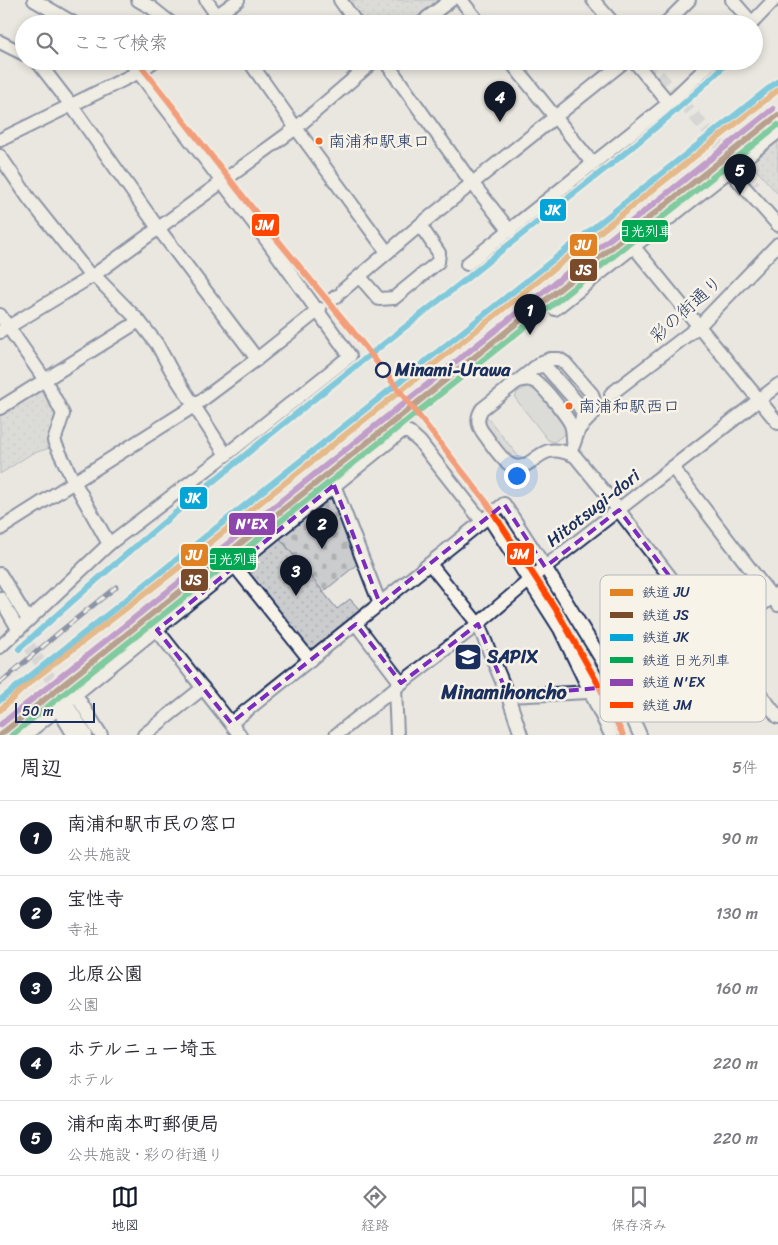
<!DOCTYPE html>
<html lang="ja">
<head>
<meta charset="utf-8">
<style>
	body { margin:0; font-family:Sriracha,"Klee One",sans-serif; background:#f2f2f3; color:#2b2b33 }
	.scale { position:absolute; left:15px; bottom:12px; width:80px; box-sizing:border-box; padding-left:5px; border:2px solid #1b2f5e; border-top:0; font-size:14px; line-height:18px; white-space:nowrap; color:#1b2f5e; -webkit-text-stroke:4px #f7f3e8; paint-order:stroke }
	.you { position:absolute; left:516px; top:475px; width:18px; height:18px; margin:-12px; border:4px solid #fff; border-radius:50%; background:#1a73e8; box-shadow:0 0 0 8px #1a73e833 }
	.badge { display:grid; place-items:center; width:32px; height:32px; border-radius:50%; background:#111827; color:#fff; font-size:16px; font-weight:700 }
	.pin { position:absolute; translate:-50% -41px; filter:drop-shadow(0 1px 2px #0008) }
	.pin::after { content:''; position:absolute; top:26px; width:18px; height:15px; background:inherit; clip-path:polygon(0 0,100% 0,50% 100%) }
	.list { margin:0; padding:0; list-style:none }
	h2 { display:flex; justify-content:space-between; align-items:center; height:65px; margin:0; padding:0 20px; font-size:21px }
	h2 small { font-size:16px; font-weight:400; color:#7c7c81 }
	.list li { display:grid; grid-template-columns:32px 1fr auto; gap:15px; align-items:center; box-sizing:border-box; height:75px; padding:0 20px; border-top:1px solid #e1e1e2 }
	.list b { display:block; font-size:19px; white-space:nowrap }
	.list p { margin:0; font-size:16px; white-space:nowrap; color:#7c7c81 }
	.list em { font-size:16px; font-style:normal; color:#7c7c81 }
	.icon { flex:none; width:28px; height:28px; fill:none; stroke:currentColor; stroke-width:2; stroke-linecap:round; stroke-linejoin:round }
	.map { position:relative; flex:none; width:778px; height:735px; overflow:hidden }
	.search { position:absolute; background:#fff; box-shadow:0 2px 8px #0003; left:15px; right:15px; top:15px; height:55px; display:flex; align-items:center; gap:12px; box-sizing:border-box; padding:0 18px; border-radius:28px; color:#7c7c81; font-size:19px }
	.sheet { height:440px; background:#fff }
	nav { display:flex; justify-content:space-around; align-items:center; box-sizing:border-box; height:70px; border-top:1px solid #e1e1e2; background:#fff; font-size:14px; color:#7c7c81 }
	nav a { display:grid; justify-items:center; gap:2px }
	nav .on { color:#111827 }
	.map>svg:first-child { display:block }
	.grass { fill:#cbcccd; stroke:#737e96 }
	.cemetery { fill:url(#cemetery-stones); stroke:#737e96 }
	.park { fill:url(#park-dots); stroke:#737e96 }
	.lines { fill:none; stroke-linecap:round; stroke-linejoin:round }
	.minor-tunnel { stroke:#c1c2c6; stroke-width:12; stroke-dasharray:12 6; stroke-linecap:butt }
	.minor-casing { stroke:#1b2f5e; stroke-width:16 }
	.minor { stroke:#f7f3e8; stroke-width:12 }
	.rail-casing { stroke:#1b2f5e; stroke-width:5 }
	.rail { stroke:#f7f3e8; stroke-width:3; stroke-dasharray:9; stroke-linecap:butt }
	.rail-1-casing { stroke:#f7f3e8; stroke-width:10 }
	.rail-2-casing { stroke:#f7f3e8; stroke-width:10 }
	.rail-3-casing { stroke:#f7f3e8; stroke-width:10 }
	.rail-4-casing { stroke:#f7f3e8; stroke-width:10 }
	.rail-5-casing { stroke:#f7f3e8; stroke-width:10 }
	.rail-6-casing { stroke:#f7f3e8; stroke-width:10 }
	.rail-1 { stroke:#e08224; stroke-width:6 }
	.rail-2 { stroke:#7a4b2a; stroke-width:6 }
	.rail-3 { stroke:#03a5d8; stroke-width:6 }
	.rail-4 { stroke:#00a651; stroke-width:6 }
	.rail-5 { stroke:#8e44ad; stroke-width:6 }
	.rail-6 { stroke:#ff4500; stroke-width:6 }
	.marked { fill:none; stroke:#7b2cbf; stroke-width:4; stroke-dasharray:10 6; stroke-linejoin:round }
	.bus-dot { fill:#f26522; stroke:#f7f3e8; stroke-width:2 }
	.stop-dot { fill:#f7f3e8; stroke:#1b2f5e; stroke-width:2.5 }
	.labels { text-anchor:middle; stroke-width:5; stroke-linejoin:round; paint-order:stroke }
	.bus-label { font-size:17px; fill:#1b2f5e; stroke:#f7f3e8; text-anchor:start }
	.street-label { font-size:18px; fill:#1b2f5e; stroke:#f7f3e8 }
	.stop-label { font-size:18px; font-weight:bold; fill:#1b2f5e; stroke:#f7f3e8; text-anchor:start }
	.poi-label { font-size:18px; font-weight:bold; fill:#1b2f5e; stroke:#f7f3e8; text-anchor:start }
	.quarter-label { font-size:20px; font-weight:bold; fill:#1b2f5e; stroke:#f7f3e8 }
	.key { fill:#f7f3e8; stroke:#b5b8bf; stroke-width:1 }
	.key-label { font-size:14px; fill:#1b2f5e }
	.line-badge { stroke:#f7f3e8; stroke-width:2 }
	.badge-label { font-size:14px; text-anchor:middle; font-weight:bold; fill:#fff }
</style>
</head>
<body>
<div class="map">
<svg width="778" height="735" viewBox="0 0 778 735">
	<defs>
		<pattern id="cemetery-stones" width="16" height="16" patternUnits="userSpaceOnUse" patternTransform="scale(1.25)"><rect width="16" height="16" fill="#cbcccd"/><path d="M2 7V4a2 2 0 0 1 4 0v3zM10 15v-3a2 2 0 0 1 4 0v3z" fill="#aeb0b2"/></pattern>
		<pattern id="park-dots" width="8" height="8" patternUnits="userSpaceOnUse" patternTransform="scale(1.25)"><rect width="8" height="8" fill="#cbcccd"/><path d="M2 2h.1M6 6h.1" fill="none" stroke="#aeb0b2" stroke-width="1.8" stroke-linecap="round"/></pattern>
	</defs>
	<rect width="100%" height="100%" fill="#eae7e0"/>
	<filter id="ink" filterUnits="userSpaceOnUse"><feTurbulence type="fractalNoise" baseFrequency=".02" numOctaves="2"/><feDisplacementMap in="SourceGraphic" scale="10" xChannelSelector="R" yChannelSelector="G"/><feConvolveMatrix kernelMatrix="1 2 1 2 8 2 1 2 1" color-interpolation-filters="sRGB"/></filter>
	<g filter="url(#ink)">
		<g class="grass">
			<path d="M529,386L535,388L565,428V434L554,442L548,440L515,398L517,392Z"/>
			<path d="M487,417L522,461C504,462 494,438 485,425Z"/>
		</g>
		<path class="cemetery" d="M331,494L361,561L322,593L278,536Z"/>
		<g class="park">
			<path d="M347,0H435L436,2L407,24H365Z"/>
			<path d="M778,141V194L750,163Z"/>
			<path d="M40,387L46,388L59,413L53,447L31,454L0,474V411Z"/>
			<path d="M278,536L337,609L350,599L361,611L311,652L243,569V566Z"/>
		</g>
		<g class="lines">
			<g class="minor-tunnel">
				<path d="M647,61L755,186"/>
				<path d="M17,627L68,706"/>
			</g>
			<defs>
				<g id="minor">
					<path d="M34,0L75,24"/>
					<path d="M138,0L152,8L172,24"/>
					<path d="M206,0L223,24"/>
					<path d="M340,0L357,24"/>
					<path d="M461,0L480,24"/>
					<path d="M593,0L614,24"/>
					<path d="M732,0L752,23"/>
					<path d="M205,24L238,0"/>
					<path d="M423,24L427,18L451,0"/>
					<path d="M665,24L689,0"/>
					<path d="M751,24L774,0"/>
					<path d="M0,42L24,54"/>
					<path d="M37,61L71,105L158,228L257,359"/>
					<path d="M249,61L296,128L387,252"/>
					<path d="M385,61L469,179L510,231"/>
					<path d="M510,61L593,164"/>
					<path d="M634,61L669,103"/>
					<path d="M0,140L139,72L154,61"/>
					<path d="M0,156L30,200L89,274L94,275L139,321L157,344L171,370L226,455"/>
					<path d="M729,170L778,225"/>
					<path d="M634,247L778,423"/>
					<path d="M467,264L669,103L713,61"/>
					<path d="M360,277L379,299L394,298L438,262L439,253L420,225"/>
					<path d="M343,290L420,225L625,61"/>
					<path d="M329,302L337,296"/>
					<path d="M555,309L778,132"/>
					<path d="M0,315L45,380L63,414L54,441L72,478L109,544"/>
					<path d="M0,332L94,275L296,128L374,61"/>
					<path d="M534,368L542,366L546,367L575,400L583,413L579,428"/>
					<path d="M516,382C523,379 529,378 536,382C543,386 568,417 571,425C573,430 573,436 573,441"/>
					<path d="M611,394L699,326L778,244"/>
					<path d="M0,408L139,321"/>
					<path d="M573,446L579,429L594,413V401L592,394L565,363L559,359H550L542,362L482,409C476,418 477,425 484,434C491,443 499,457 509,464C523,473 533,458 544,453C553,448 566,452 575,456L607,495L778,717"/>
					<path d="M673,468L778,605"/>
					<path d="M334,485L380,604"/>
					<path d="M488,516L560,629L611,735"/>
					<path d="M0,529L194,406L257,359L320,309"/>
					<path d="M430,564L478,624L508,696L521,735"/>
					<path d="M234,565L310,660"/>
					<path d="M0,574L28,620"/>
					<path d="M0,598L17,627"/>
					<path d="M356,624L401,683"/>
					<path d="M157,630L240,735"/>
					<path d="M0,647L109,544L226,455L350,356L268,242L130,61"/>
					<path d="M395,688L397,735"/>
					<path d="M76,695L101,735"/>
					<path d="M508,696C556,693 607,694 654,683L778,593"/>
					<path d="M68,706L86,735"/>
					<path d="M58,709L74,735"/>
					<path d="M231,723L504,504L545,567L619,688L640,735"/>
					<path d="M25,735L401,432H409L420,442L482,521"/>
					<path d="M144,735L203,688"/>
					<path d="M336,735L395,688L478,624L545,567L778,385"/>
				</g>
			</defs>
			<use href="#minor" class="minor-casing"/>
			<use href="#minor" class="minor"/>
			<defs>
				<path id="rail" d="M0,683L61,631L116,587"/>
			</defs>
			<use href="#rail" class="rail-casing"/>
			<use href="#rail" class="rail"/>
			<defs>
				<path id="rail-1" d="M0,710L30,682L173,572L778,90"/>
				<path id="rail-2" d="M0,735L778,115"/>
				<g id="rail-3">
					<path d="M19,649C162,519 313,399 465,280C514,240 564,201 614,162C653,130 693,97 729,61"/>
					<path d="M0,700L778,81"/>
				</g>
				<path id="rail-4" d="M12,735L778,125"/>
				<path id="rail-5" d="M0,725L773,109"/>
				<path id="rail-6" d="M137,61L271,232L351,329L487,503L557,611L597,682L623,735"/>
			</defs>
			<use href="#rail-1" class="rail-1-casing"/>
			<use href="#rail-2" class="rail-2-casing"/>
			<use href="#rail-3" class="rail-3-casing"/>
			<use href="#rail-4" class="rail-4-casing"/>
			<use href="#rail-5" class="rail-5-casing"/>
			<use href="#rail-6" class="rail-6-casing"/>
			<use href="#rail-1" class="rail-1"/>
			<use href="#rail-2" class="rail-2"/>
			<use href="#rail-3" class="rail-3"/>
			<use href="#rail-4" class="rail-4"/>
			<use href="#rail-5" class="rail-5"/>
			<use href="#rail-6" class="rail-6"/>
		</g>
	</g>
	<path d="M0 0H778V735H0ZM334,485L380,604L504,504L545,567L619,510L716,637L654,683L508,696L478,624L401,683L356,624L231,723L157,630Z" fill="#eae7e0" fill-opacity=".55" fill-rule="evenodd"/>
	<path class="marked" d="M334,485L380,604L504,504L545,567L619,510L716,637L654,683L508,696L478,624L401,683L356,624L231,723L157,630Z"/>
	<defs>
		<symbol id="school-square" viewBox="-11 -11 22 22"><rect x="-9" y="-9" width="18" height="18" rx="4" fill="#1b2f5e" stroke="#f7f3e8"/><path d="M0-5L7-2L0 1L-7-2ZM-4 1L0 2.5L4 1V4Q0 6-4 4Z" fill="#fff"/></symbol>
	</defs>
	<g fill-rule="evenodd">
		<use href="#school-square" x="452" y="641" width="32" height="32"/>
	</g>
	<g class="bus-dot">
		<circle cx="319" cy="141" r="4.5"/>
		<circle cx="569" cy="406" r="4.5"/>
	</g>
	<circle class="stop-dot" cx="383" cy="370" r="7"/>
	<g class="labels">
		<g class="bus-label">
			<text x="328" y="147">南浦和駅東口</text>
			<text x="578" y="412">南浦和駅西口</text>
		</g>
		<g class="street-label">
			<text transform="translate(686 309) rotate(-42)" y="6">彩の街通り</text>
			<text transform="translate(593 508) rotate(-38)" y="6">Hitotsugi-dori</text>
		</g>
		<g class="stop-label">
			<text x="395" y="376">Minami-Urawa</text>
		</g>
		<g class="poi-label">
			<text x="487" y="663">SAPIX</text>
		</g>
		<g class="quarter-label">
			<text x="504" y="699">Minamihoncho</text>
		</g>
	</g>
	<rect x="600" y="575" width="166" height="147" rx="8" class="key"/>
	<rect x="610" y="589" width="23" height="7" fill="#e08224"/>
	<rect x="610" y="612" width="23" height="6" fill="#7a4b2a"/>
	<rect x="610" y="634" width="23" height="7" fill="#03a5d8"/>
	<rect x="610" y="657" width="23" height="6" fill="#00a651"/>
	<rect x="610" y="679" width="23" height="7" fill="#8e44ad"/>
	<rect x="610" y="702" width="23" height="6" fill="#ff4500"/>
	<g class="key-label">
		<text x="642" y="597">鉄道 JU</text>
		<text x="642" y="620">鉄道 JS</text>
		<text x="642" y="642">鉄道 JK</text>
		<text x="642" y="665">鉄道 日光列車</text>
		<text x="642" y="687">鉄道 N'EX</text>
		<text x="642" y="710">鉄道 JM</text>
	</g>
	<g class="line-badge">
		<rect x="539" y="198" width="28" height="24" rx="5" fill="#03a5d8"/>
		<rect x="251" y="213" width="29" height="24" rx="5" fill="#ff4500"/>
		<rect x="621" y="219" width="48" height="24" rx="5" fill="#00a651"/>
		<rect x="569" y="233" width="29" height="24" rx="5" fill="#e08224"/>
		<rect x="569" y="258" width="29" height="24" rx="5" fill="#7a4b2a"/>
		<rect x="179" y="486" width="29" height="24" rx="5" fill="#03a5d8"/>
		<rect x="228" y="512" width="48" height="24" rx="5" fill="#8e44ad"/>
		<rect x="506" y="542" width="29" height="24" rx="5" fill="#ff4500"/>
		<rect x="180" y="543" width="29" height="24" rx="5" fill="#e08224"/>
		<rect x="209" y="547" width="48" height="24" rx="5" fill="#00a651"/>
		<rect x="180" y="568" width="29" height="24" rx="5" fill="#7a4b2a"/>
	</g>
	<g class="badge-label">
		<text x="553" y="215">JK</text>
		<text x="265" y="230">JM</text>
		<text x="645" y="236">日光列車</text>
		<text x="583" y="250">JU</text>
		<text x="584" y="275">JS</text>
		<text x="193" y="503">JK</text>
		<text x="252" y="529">N'EX</text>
		<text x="520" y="559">JM</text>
		<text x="194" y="560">JU</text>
		<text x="233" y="564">日光列車</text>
		<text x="194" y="585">JS</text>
	</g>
</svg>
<div class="scale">50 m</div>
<div class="you"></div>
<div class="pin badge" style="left:530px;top:335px">1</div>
<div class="pin badge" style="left:322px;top:549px">2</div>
<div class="pin badge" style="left:296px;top:596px">3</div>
<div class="pin badge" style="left:500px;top:122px">4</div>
<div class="pin badge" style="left:740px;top:195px">5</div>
<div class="search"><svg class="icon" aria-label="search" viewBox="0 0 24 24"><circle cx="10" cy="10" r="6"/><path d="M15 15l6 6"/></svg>ここで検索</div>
</div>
<section class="sheet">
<h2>周辺<small>5件</small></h2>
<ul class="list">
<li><span class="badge">1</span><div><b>南浦和駅市民の窓口</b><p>公共施設</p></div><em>90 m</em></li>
<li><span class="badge">2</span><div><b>宝性寺</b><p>寺社</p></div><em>130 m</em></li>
<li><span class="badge">3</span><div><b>北原公園</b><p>公園</p></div><em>160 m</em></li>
<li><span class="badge">4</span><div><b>ホテルニュー埼玉</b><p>ホテル</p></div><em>220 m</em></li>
<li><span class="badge">5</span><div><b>浦和南本町郵便局</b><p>公共施設 · 彩の街通り</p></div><em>220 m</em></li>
</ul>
</section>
<nav>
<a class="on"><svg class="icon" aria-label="map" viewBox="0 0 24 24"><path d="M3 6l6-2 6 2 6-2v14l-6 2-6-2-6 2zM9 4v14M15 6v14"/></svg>地図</a>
<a><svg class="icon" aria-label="directions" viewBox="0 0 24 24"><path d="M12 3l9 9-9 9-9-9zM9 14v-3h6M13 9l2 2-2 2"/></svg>経路</a>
<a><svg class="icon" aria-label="saved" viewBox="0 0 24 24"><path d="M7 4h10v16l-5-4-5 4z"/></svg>保存済み</a>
</nav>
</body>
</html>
